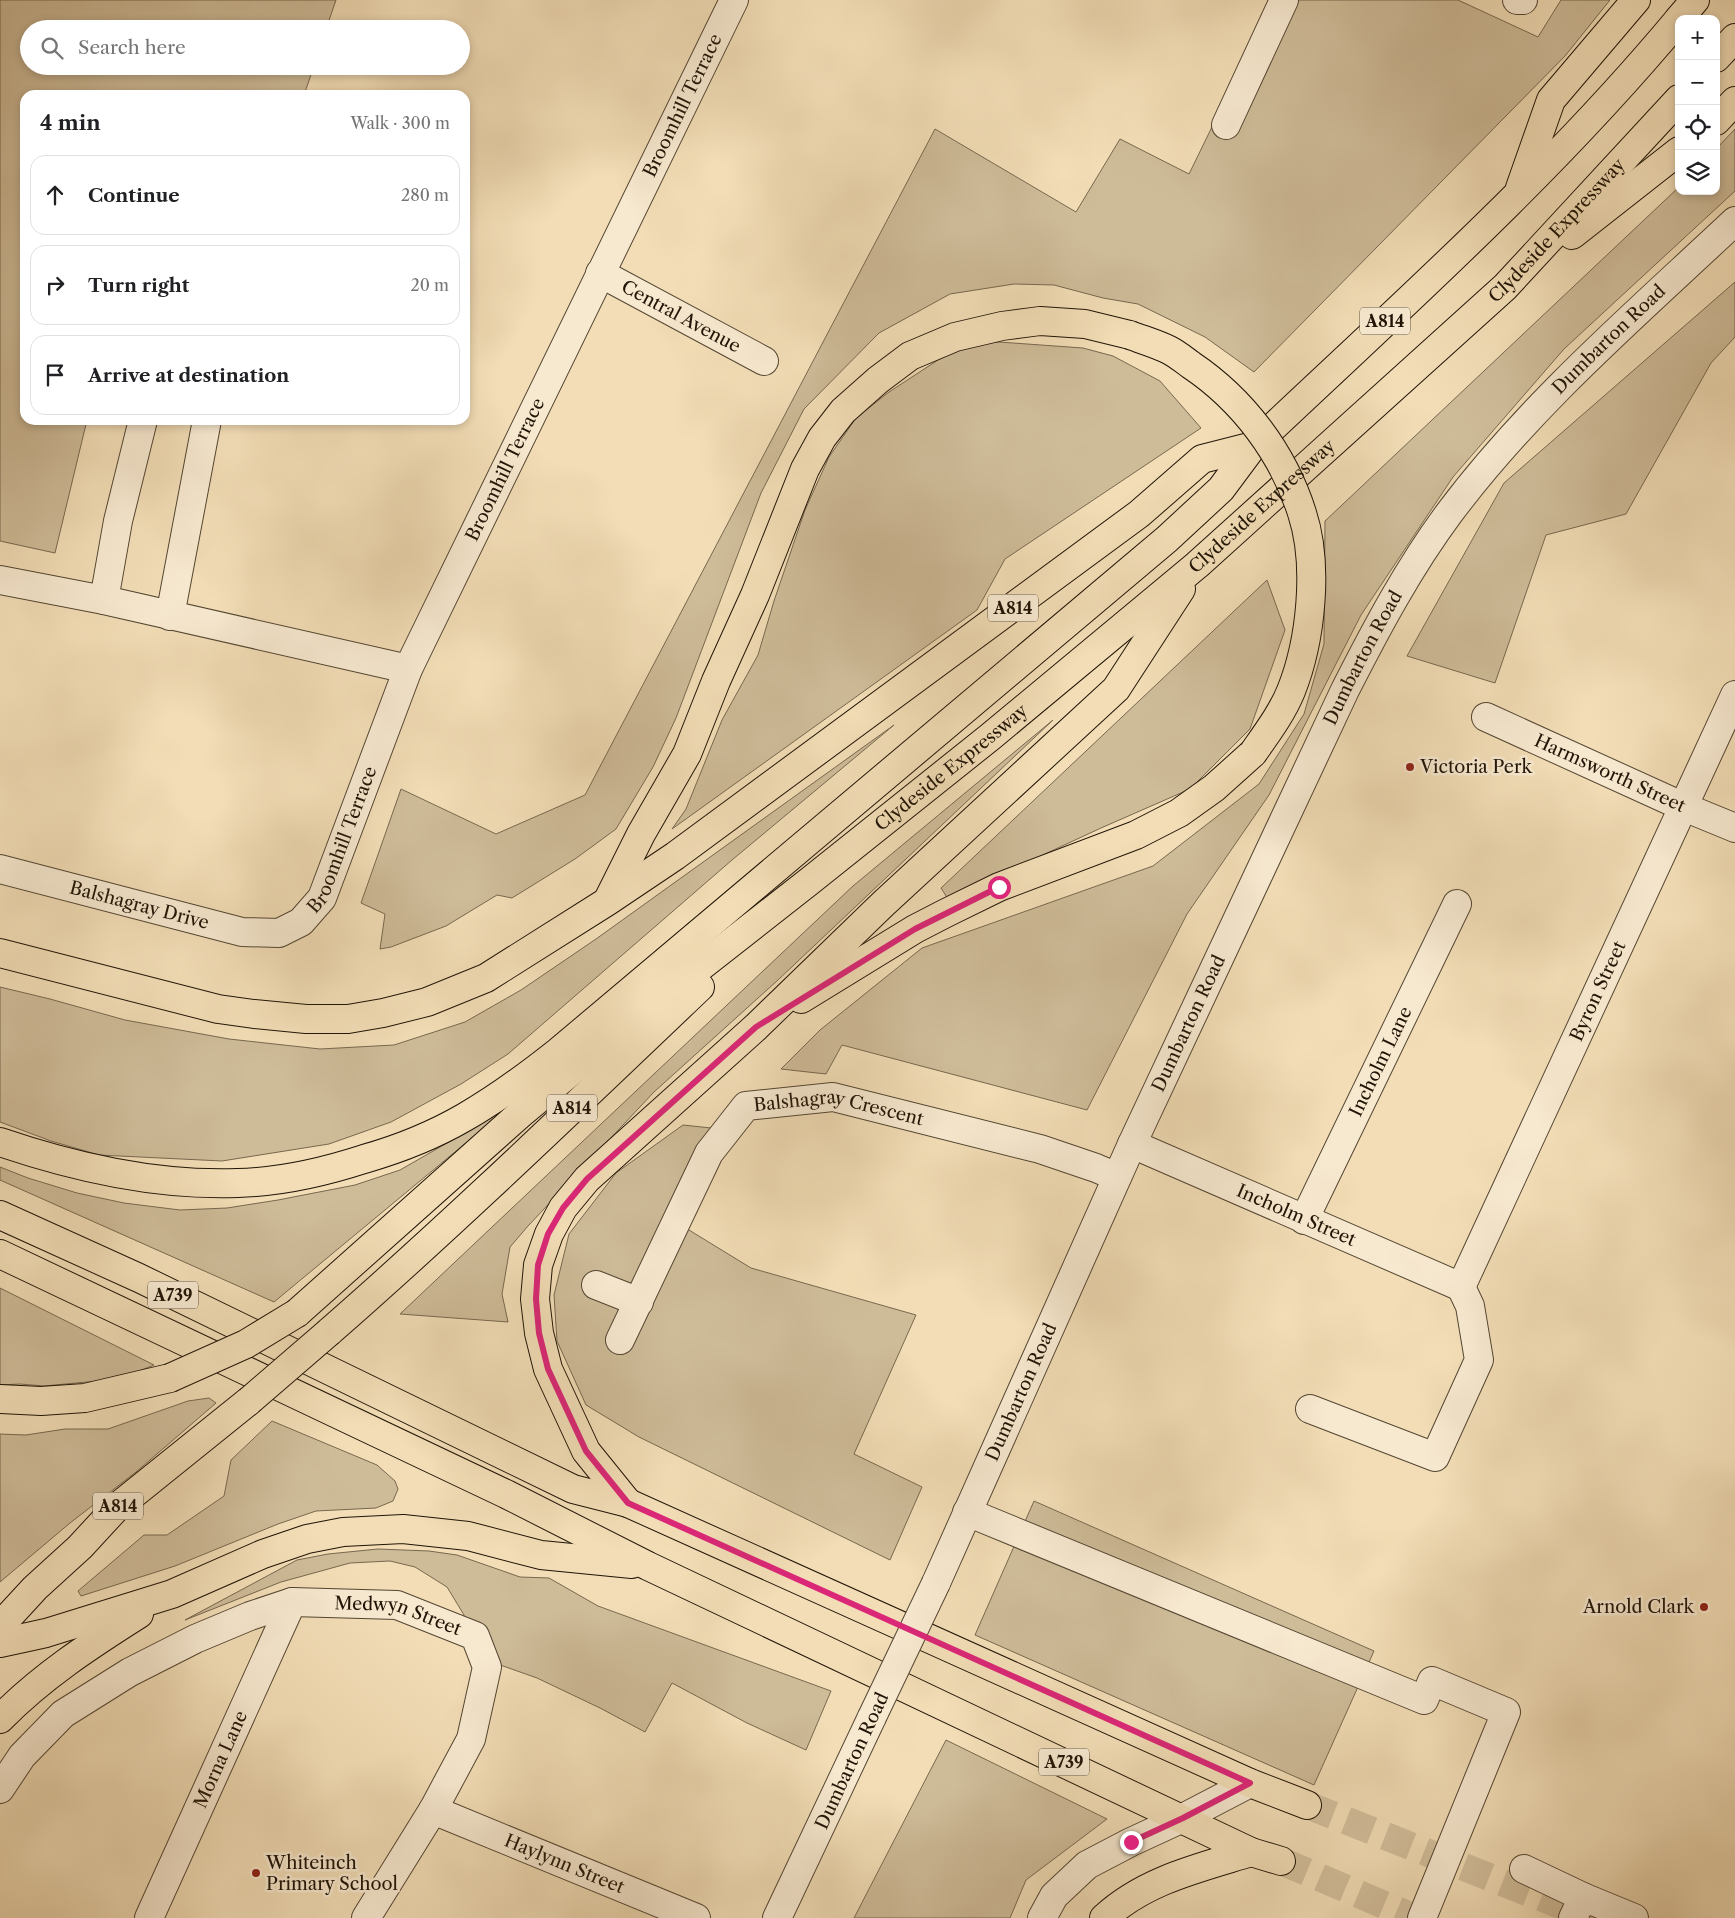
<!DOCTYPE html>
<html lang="en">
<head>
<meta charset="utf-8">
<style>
	body { margin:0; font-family:"Libre Caslon Text",serif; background:#f6f6f6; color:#202124 }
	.controls { position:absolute; right:15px; top:15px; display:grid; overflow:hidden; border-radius:10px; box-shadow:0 2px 8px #0003 }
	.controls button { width:45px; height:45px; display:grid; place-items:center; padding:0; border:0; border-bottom:1px solid #e0e0e0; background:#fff; color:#202124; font:25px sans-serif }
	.stop { position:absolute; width:15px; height:15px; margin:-11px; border:4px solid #db2777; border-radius:50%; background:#fff }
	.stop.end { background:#db2777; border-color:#fff; box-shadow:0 1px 5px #0008 }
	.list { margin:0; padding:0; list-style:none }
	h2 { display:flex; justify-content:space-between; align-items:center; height:65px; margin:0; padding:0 20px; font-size:21px }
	h2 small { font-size:16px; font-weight:400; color:#757577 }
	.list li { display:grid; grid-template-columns:32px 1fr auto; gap:15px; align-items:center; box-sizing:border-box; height:80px; margin:0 10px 10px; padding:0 10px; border:1px solid #e0e0e0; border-radius:15px }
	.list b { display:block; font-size:19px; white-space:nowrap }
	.list em { font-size:16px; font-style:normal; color:#757577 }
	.icon { flex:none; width:28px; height:28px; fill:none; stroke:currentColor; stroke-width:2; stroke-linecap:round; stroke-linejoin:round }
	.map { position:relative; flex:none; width:1735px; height:1918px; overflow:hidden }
	.search { position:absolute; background:#fff; box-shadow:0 2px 8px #0003; left:20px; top:20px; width:450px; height:55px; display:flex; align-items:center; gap:12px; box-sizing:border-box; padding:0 18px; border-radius:28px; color:#757577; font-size:19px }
	.panel { position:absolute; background:#fff; box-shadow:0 2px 8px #0003; left:20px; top:90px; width:450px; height:335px; border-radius:15px }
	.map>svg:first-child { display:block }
	.green { fill:#cebb98; stroke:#77684f }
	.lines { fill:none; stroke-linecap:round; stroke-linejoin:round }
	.major-tunnel { stroke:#d2bf9c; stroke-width:28; stroke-dasharray:28 14; stroke-linecap:butt }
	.minor-casing { stroke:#544632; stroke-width:30 }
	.major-casing { stroke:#201406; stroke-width:30 }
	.minor { stroke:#f7e9d0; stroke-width:28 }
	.major { stroke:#f2ddb6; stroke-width:28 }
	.minor-bridge-casing { stroke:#544632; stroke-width:30; stroke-linecap:butt }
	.major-bridge-casing { stroke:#201406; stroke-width:30; stroke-linecap:butt }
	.minor-bridge { stroke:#f7e9d0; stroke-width:28 }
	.major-bridge { stroke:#f2ddb6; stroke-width:28 }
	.route { stroke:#db2777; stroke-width:6 }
	.poi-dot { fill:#8f2418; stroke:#f7e9d0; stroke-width:2 }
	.labels { text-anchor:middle; stroke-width:5; stroke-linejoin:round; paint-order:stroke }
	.shield { fill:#f7e9d0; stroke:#605443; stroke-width:1 }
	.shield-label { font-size:16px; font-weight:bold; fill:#201406 }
	.street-label { font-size:18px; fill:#201406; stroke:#f7e9d0 }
	.poi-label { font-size:18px; fill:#201406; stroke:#f7e9d0; text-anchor:start }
</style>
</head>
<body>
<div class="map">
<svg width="1735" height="1918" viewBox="0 0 1735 1918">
	<rect width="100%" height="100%" fill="#f2ddb6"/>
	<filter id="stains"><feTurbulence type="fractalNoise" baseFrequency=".004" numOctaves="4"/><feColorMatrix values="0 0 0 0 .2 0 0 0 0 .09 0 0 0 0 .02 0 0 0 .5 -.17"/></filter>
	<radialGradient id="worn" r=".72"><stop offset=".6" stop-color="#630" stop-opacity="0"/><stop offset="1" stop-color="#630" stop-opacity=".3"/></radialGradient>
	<g class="green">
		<path d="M0,0H336L326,29H29V66H314L304,95H25V420H87L55,553L0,541Z"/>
		<path d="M1274,0H1458L1538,37L1561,0H1610L1565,56L1254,372L1205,337L1138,304L1103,298L1054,285L1014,284L950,294L879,333L804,409L761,493L676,718L653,767L616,829L575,859L512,898L497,895L446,926L391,947L380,949L385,914L361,903L401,789L496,834L585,795L935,129L1076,212L1120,139L1189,174Z"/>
		<path d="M1735,129V191L1564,349L1453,477L1361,615L1269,795L1187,914L1087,1110L842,1045L826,1074L781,1069L820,1030L922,948L1153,866L1259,784L1304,714L1324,644L1325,521L1679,187V191H1716V149Z"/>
		<path d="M1735,282V337L1711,363L1626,514L1546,535L1495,683L1407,656L1504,483Z"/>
		<path d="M999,342L1083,348L1113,356L1160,381L1201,428L1005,559L977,610L672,829L686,809L722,720L758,655L774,601L805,510L829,457L856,418L889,392L938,360L966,345Z"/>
		<path d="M1267,580L1285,630L1250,729L1190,789L1101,828L948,899L941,888Z"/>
		<path d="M1053,720L778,980L654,1092L528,1226L510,1247L502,1294L508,1322L400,1314L853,886Z"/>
		<path d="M894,725L732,860L508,1054L461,1084L391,1122L329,1144L222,1161L99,1155L51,1141L0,1122V987L50,999L125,1020L229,1039L320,1049L394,1045L465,1022L521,990L596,939Z"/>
		<path d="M508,1108L274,1302L0,1180V1167L28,1178L77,1193L124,1203L180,1210L227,1208L278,1200L355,1185L400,1170Z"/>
		<path d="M683,1125L711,1128L671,1219L751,1268L916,1315L854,1454L922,1487L890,1560L639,1437L586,1405L557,1341L554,1295L569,1234L616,1173Z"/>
		<path d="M0,1288L154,1365L119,1379L44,1386L20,1384L0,1385Z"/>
		<path d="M209,1398L216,1403L136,1472L70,1523L0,1582V1434L26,1435L65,1429H108L188,1401Z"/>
		<path d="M272,1421L377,1465L395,1481L398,1489L393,1501L376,1508L316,1511L278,1524L175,1566L81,1596L78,1591L144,1535H167L224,1496L231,1460Z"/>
		<path d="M1034,1501L1374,1651L1314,1785L975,1635Z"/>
		<path d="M378,1549L429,1551L457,1555L520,1577L549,1578L598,1606L831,1691L806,1750L747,1723L672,1683L645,1732L600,1708L537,1678L469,1654L464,1615L447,1587L415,1567L390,1561L350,1563L281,1582L185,1620L297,1560L328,1554Z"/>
		<path d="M946,1740L1107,1819L1026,1880L1010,1918H854Z"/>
	</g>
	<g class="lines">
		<g class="major-tunnel">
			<path d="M1307,1805L1593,1918"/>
			<path d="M1281,1861L1415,1918"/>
		</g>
		<defs>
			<g id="minor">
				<path d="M1517,0H1523"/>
				<path d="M1226,125L1284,0"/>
				<path id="s1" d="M600,273L764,361"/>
				<path d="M143,420L118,521L104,600L408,669"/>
				<path d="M0,580L104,600"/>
				<path d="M170,616L207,420"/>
				<path id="s2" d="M1486,717L1684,807L1735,828"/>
				<path id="s3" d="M0,869L242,932L279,933L301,922L322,898L408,669L734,0"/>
				<path id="s4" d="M1132,1144L1461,1287"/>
				<path id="s5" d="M1304,1220L1457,904"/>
				<path d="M596,1285L639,1302"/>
				<path id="s6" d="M1461,1287L1735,695"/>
				<path id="s7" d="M620,1340L709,1153L746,1106L833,1097L1040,1149L1096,1168L1117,1177"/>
				<path d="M1310,1409L1435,1457L1479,1360L1470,1306L1461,1287"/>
				<path d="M967,1512L1424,1700L1432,1681L1506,1712L1422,1918"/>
				<path id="s8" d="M936,1583L1132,1144L1345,690C1376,629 1409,567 1450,512C1532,403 1636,314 1735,221"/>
				<path id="s9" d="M0,1789L22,1756L63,1714L130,1672L195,1639L250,1616L292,1602L397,1605L475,1636L487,1667L471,1739L433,1810L366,1918"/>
				<path id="s10" d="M433,1810L696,1918"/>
				<path d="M1524,1869L1583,1897L1573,1918"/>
				<path d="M1583,1897L1634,1918"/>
				<path id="s11" d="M149,1918L292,1602"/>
				<path d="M777,1918L872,1717"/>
				<path d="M1042,1918L1054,1896L1087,1865L1131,1842L1183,1818L1250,1783"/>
			</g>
			<g id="major">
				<path d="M1679,19L1695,0"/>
				<path d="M1716,58L1735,38"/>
				<path d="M1716,121L1735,101"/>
				<path d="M1520,188L1551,100L1636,0"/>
				<path d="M1572,235L1679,151"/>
				<path d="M608,900L641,834L687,754L716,681L755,595L805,469L822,438L843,411L878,380L910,356L955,337L1002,326L1040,321L1085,324L1130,335"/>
				<path d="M0,953L218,1009L254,1014L306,1019H348L383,1013L427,1002L486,978L608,901L675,856L1139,514L1202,459L1253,446"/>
				<path d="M801,999L915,929L946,913L999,887L1136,835L1179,813L1214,788L1253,753"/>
				<path d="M0,1142C76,1168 157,1186 238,1183C280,1182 324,1172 364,1159C399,1149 434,1135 465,1117C498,1098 529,1075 558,1052L1167,539L1221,489L1253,446C1399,308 1550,174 1679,19"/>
				<path d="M0,1215L139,1278L573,1489L628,1503L1250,1783L1307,1805"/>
				<path d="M0,1254L506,1494L648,1566L1251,1852L1281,1861"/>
				<path id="s12" d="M297,1313L519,1115L635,1018L811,880L990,737L1197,565L1505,287L1679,99"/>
				<path d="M329,1332C456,1221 578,1103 700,987"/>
				<path d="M0,1399L41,1401L85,1398L170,1378"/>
				<path d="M628,1503L586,1451L548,1369L539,1333L535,1299L538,1265L549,1234L563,1208L587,1179L756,1027L883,904L1116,689L1181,589"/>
				<path d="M0,1626L35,1588L80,1547L116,1508L249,1401"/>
				<path d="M0,1643L46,1633L172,1594L263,1554L307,1539L343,1532L403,1529L468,1536L541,1555L632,1564"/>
				<path d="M0,1719C41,1677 90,1645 139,1614"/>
				<path d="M1104,1918C1145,1880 1199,1868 1251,1852"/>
			</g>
		</defs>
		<use href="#minor" class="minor-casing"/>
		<use href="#major" class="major-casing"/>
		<use href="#minor" class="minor"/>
		<use href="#major" class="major"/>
		<defs>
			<path id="minor-bridge" d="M872,1717L936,1583"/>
			<g id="major-bridge">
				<path d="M1130,335C1143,340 1157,344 1169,350C1177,354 1184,360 1191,365C1243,400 1283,453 1302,513C1319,565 1311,641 1291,691C1282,713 1267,733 1253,753"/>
				<path d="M170,1378L246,1344L297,1313"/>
				<path d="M249,1401L329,1332"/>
			</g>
		</defs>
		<use href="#minor-bridge" class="minor-bridge-casing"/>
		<use href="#major-bridge" class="major-bridge-casing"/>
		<use href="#minor-bridge" class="minor-bridge"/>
		<use href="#major-bridge" class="major-bridge"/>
	</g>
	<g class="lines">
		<path class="route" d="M999,887L915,929L756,1027L587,1179L563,1208L548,1234L538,1265L536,1299L539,1333L548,1369L586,1451L628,1503L1250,1783L1183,1818L1131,1842"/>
	</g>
	<g class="poi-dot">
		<circle cx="1410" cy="767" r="5"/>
		<circle cx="1704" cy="1607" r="5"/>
		<circle cx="256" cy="1873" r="5"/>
	</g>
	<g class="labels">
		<g class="shield">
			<rect x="1360" y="307.5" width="50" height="27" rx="4"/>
			<rect x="988" y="594.5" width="50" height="27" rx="4"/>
			<rect x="547" y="1094.5" width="50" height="27" rx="4"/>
			<rect x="148" y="1281.5" width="50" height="27" rx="4"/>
			<rect x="93" y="1492.5" width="50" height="27" rx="4"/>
			<rect x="1039" y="1748.5" width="50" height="27" rx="4"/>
		</g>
		<g class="shield-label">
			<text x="1385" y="327">A814</text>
			<text x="1013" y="614">A814</text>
			<text x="572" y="1114">A814</text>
			<text x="173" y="1301">A739</text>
			<text x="118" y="1512">A814</text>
			<text x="1064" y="1768">A739</text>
		</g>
		<g class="street-label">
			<text dy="6" stroke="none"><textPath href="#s3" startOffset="1215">Broomhill Terrace</textPath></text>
			<text dy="6" stroke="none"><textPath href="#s12" startOffset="1662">Clydeside Expressway</textPath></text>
			<text dy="6" stroke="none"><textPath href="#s1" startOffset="92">Central Avenue</textPath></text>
			<text dy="6" stroke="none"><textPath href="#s8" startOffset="1424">Dumbarton Road</textPath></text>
			<text dy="6" stroke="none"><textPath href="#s3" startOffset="810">Broomhill Terrace</textPath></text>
			<text dy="6" stroke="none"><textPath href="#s12" startOffset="1258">Clydeside Expressway</textPath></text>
			<text dy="6" stroke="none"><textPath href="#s8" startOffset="1019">Dumbarton Road</textPath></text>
			<text dy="6" stroke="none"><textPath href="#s12" startOffset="852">Clydeside Expressway</textPath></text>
			<text dy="6" stroke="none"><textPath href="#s2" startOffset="136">Harmsworth Street</textPath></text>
			<text dy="6" stroke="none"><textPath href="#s3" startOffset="405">Broomhill Terrace</textPath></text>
			<text dy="6" stroke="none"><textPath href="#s3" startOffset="144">Balshagray Drive</textPath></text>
			<text dy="6" stroke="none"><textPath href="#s6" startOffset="326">Byron Street</textPath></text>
			<text dy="6" stroke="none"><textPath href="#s8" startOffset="614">Dumbarton Road</textPath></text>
			<text dy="6" stroke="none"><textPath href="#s5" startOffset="176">Incholm Lane</textPath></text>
			<text dy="6" stroke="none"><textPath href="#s7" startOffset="361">Balshagray Crescent</textPath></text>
			<text dy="6" stroke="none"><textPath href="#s4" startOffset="179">Incholm Street</textPath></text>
			<text dy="6" stroke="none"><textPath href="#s8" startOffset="209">Dumbarton Road</textPath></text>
			<text dy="6" stroke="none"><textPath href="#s9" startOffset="462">Medwyn Street</textPath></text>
			<text dy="6" stroke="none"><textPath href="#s11" startOffset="174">Morna Lane</textPath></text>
			<text transform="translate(852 1761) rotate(-65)" y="6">Dumbarton Road</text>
			<text dy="6" stroke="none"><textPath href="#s10" startOffset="142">Haylynn Street</textPath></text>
		</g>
		<g class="poi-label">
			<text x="1420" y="773">Victoria Perk</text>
			<text x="1694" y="1613" text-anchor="end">Arnold Clark</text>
			<text x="266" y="1869">Whiteinch<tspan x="266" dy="21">Primary School</tspan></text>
		</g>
	</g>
	<rect width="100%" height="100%" filter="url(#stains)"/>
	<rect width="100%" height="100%" fill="url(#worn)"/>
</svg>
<div class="controls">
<button>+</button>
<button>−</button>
<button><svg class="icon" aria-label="locate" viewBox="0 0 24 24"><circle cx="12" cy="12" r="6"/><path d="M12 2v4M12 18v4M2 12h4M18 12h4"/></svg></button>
<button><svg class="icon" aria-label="layers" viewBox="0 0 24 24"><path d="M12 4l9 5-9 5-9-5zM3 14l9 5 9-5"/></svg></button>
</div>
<div class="stop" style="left:999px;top:887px"></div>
<div class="stop end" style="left:1131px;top:1842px"></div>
<div class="search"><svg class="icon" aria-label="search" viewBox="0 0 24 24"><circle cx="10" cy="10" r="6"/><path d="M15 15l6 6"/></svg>Search here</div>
<section class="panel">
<h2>4 min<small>Walk · 300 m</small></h2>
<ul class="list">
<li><svg class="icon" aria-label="ahead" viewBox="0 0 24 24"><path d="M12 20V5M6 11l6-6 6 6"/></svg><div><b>Continue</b></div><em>280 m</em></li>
<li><svg class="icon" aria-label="right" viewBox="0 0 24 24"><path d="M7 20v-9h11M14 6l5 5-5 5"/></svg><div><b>Turn right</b></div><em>20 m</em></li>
<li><svg class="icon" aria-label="arrive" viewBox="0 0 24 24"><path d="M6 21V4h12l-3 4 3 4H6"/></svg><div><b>Arrive at destination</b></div></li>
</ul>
</section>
</div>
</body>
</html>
